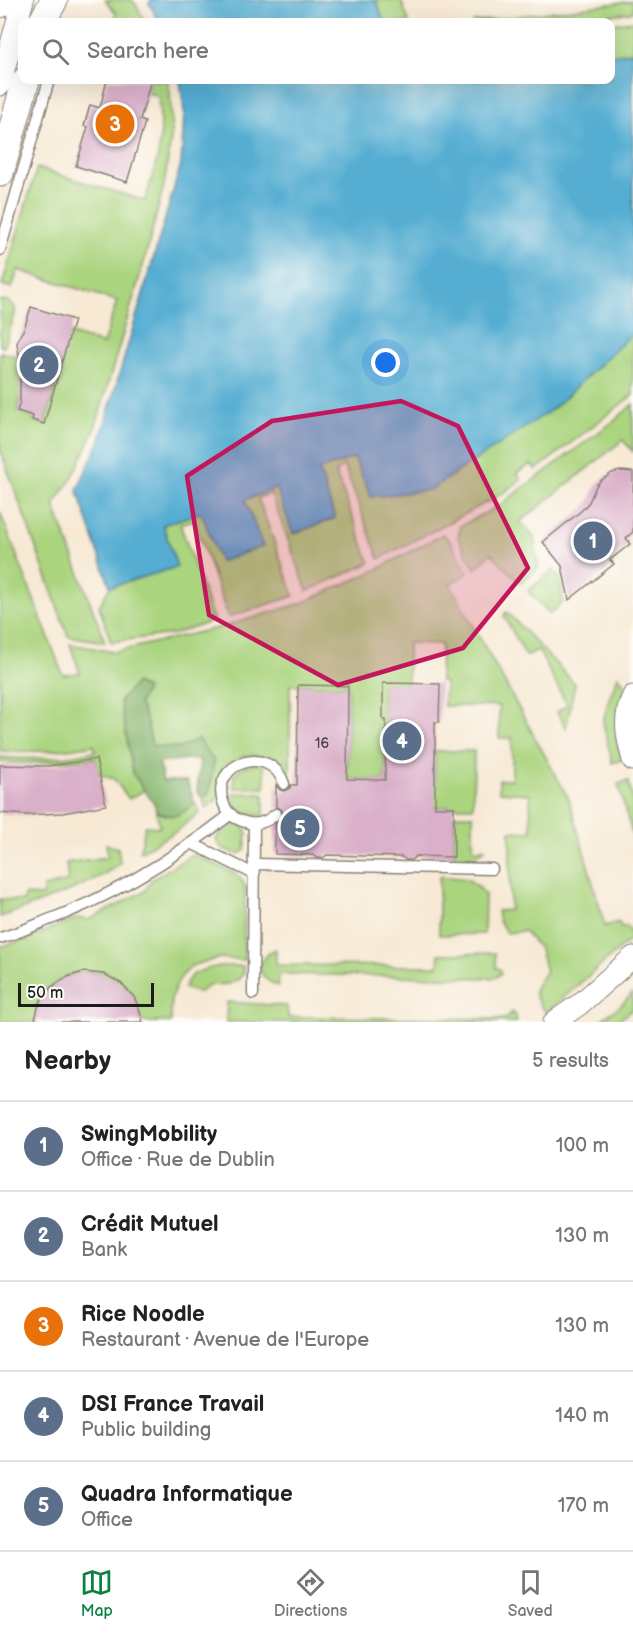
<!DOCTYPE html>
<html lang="en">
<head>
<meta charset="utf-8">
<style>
	body { margin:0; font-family:"Balsamiq Sans",sans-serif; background:#f6f6f6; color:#222 }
	.scale { position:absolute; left:18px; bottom:15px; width:136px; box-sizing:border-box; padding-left:6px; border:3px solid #1c1c1c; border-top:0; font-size:16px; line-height:21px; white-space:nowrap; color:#1c1c1c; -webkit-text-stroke:4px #fdfcf7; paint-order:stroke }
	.you { position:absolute; left:386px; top:363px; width:21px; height:21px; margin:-15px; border:4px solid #fff; border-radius:50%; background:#1a73e8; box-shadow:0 0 0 9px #1a73e833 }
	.badge { display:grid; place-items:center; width:39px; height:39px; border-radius:50%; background:#0b8043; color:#fff; font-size:20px; font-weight:700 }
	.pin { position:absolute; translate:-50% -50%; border:3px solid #fff; box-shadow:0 2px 6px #0006 }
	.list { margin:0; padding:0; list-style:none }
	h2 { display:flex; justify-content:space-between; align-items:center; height:78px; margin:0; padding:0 24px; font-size:26px }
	h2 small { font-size:20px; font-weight:400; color:#767676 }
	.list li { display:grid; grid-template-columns:39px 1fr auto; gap:18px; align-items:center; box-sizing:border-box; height:90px; padding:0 24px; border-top:2px solid #e0e0e0 }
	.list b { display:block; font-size:22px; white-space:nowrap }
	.list p { margin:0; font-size:20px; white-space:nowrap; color:#767676 }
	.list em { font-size:20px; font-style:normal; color:#767676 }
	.icon { flex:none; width:33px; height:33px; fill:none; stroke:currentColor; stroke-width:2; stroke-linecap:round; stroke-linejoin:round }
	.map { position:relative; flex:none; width:633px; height:1022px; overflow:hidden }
	.search { position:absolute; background:#fff; box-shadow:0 6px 24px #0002; left:18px; right:18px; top:18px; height:66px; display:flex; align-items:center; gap:15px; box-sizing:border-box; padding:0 21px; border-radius:12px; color:#767676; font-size:22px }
	.sheet { height:528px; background:#fff }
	nav { display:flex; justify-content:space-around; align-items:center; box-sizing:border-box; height:84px; border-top:2px solid #e0e0e0; background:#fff; font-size:16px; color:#767676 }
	nav a { display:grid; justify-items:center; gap:3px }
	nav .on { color:#0b8043 }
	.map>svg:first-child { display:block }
	.green { fill:#abd47f; stroke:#64784e; stroke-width:1.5 }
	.forest { fill:#88b66e; stroke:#526945; stroke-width:1.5 }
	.water { fill:#55add2; stroke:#386477; stroke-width:1.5 }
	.building { fill:#daafc9 }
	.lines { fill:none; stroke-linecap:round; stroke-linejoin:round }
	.service-casing { stroke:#8a8278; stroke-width:13 }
	.minor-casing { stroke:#8a8278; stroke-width:23 }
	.tertiary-casing { stroke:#8a8278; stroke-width:29 }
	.service { stroke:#fff; stroke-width:10 }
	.minor { stroke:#fff; stroke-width:21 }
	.tertiary { stroke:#fff; stroke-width:27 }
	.marked { fill:#c2185b; fill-opacity:0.2; stroke:#c2185b; stroke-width:4.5; stroke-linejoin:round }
	.labels { text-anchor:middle; stroke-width:6; stroke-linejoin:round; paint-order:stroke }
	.number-label { font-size:14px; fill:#4c4147 }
</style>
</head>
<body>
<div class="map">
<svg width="633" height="1022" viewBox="0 0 633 1022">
	<rect width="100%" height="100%" fill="#fdfcf7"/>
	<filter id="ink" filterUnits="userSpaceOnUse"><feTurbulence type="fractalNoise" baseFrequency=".0167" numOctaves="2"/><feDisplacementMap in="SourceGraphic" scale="12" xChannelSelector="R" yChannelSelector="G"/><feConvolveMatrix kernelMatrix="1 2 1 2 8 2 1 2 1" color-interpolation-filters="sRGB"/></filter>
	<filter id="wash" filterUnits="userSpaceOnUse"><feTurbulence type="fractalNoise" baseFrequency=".008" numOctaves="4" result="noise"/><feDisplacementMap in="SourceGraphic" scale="24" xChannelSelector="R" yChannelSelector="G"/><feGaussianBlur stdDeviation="1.35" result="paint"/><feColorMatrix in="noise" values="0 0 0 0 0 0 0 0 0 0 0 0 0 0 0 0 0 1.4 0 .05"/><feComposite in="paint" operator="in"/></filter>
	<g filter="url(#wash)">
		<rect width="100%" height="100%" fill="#f7e9d4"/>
		<g class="green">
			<path d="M105,0H132L137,6L145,22H114L116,13Z"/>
			<path d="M376,0H401L409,22H384Z"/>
			<path d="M633,1V12L550,22H472Z"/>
			<path d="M633,21V52L611,55L610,24Z"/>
			<path d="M151,80H167L170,91L172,132L164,185L144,262L94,432L72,478L54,505L105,642L68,636L0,449V352L20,357L19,371L26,379L17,411L33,416L32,420L44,424L59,376L49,372L70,334L103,344L117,301L18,270L12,288L2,285L37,168L145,201L158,156L161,129L158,96L147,93Z"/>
			<path d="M0,300L8,301L15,307V314L4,347L0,346Z"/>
			<path d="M633,333V395L536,470L531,464L517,473L521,480L497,497L379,559L344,466L338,469L336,474L370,563L307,591L271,494L258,498L294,596L228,617L194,520L180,524L214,621L173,634L111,642L99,606L110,587L177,567L163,525L202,512L220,561L244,500L277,488L293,534L335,518L319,470L354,458L371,496L553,409Z"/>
			<path d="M633,404V452L623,440L520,522L534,537L538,568L520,583L491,553L475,569L458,538L460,526L497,507L614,421Z"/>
			<path d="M0,512L63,675L80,673L70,644L114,652L222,627L302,603L376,570L443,534L451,542L468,573L450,584L569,799L605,926L619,922L621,927H628L632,938L546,1013C530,990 531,994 546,971L540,949L524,931L507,933L499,922L497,911L510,910V831L531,832L530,794L499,792V780L512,779V738H499V706H444L445,682L440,681L441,644L408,643V684H383V718L386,719L385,780L347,779L348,686L290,685V779L274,761L261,756H244L233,763L219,798L206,808L202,798L209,793L214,761L180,748L152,746L147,722L139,703L136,683L133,774L145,790L129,799L114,779L99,775L95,758C63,762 32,764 0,762V757C32,760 64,759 95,751L94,745C60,751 34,753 0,751Z"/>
			<path d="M553,570L560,579L563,602L550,614L528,591Z"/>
			<path d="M506,612L508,613L575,684L566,728L557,712L567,705L538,650L526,656L504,616Z"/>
			<path d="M618,676L624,683L625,689L617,710L616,739L622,760L612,763L603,722L608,702Z"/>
			<path d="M435,751H474L473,807H415V782H435Z"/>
			<path d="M254,764L264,766L265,788H234V774L243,767Z"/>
			<path d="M628,781L633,799V837L618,784Z"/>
			<path d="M234,793L264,794V815C251,816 243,815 234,805Z"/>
			<path d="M195,803L200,812L177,831L140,852L145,826L160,827L156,811C174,820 181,815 195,803Z"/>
			<path d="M454,815H473V849H485C474,857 467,860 454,860Z"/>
			<path d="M232,824L240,825L245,827L247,833L245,850L239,854C229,852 220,849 216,840L218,836Z"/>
			<path d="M106,844L118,848L120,863C104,877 82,885 62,894C41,902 21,910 0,917V899L24,901V895L42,896L44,887L68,881L66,863L108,857Z"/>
			<path d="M191,855L197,856L234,873L241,878L245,887L244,960L220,958L193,965L180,978L171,998V1022H142C135,967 63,952 39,1004C37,1009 36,1016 35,1022H0V947L26,939L78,918L89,920L145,891L151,880Z"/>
			<path d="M440,876L467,879L478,886L485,895L484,934L439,935V880Z"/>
			<path d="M276,949V965L438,966L439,954L495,953L496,968L500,969L501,973L497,977L492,978L279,974L278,986C256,977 253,960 276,949Z"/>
			<path d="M220,966H243L244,972L239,979L229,984L208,985L199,993L184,988C190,970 204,970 220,966Z"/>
			<path d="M633,993V1009L616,1022H598L620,1006Z"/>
			<path d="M227,1002L287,1006L288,1017L505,1019L512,1012L516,1017L517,1022H226Z"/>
		</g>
		<path class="forest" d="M136,683L147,689L139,703L147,722L152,746L180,748L198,739L214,761L209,793L202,798L197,791L200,760L186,759L159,763L163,781H187L195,803C181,815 174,820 156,811L155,805L133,774L120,701Z"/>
		<g class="water">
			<path d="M151,0H376L384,22H159L149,3Z"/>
			<path d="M633,52V333L553,409L430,490L371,497L354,458L319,470L335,518L293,534L276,488L245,500L263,546L220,562L201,512L163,525L177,567L110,587L77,490L100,440L181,164L184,112L180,80H403L404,81L419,80H610L611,55Z"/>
		</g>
		<g id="blocks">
			<g class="building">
				<path d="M107,80H151L140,120L145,122L127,182L76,166L88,127L84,126L90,105L100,108Z"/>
				<path d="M31,307L74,320L44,424L32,420L33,416L17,411L20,402V361L17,343L20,335L24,329Z"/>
				<path d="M620,471L633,472V532L626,538L630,544L610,560L614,564L569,600L562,566L543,542L581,511L589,502L596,486L600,481L612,473Z"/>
				<path d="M383,683L440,684L439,722H435V807H454V857L416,856L411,860H406L402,857L327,855L323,858H317L313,855L275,854V824L281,819L283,813L281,809L276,807V785L280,790L284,791L290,788L291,785H297L298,685L348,686L347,779L385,780L386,719H383Z"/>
				<path d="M96,759L106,805L63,813L27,815L0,813V765L49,766Z"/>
				<path d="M83,972L104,974L121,983L134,997L138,1006L143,1022H41V1020H35L39,1003L51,987L67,977Z"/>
			</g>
		</g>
	</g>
	<g filter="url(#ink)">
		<use href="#blocks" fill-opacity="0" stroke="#8a8278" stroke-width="1.5"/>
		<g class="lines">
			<defs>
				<g id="service">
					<path d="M0,250L49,80"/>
					<path d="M276,814C266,823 254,826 242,821C233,818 226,811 223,802C210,762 271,743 284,784"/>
					<path d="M193,844L254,874"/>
					<path d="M254,864L492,869"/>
					<path d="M0,938C15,934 29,928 43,922C112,897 173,859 231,814"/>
					<path d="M253,994L254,824"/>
				</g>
				<g id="minor">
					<path d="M0,85L23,0"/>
					<path d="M633,696C622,718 627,738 633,760"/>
					<path d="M554,1022L580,1004L633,957"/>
				</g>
				<g id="tertiary">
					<path d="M0,4L1,0"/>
					<path d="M42,22L54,0"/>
					<path d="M0,173L26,80"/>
				</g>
			</defs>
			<use href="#service" class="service-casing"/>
			<use href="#minor" class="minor-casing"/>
			<use href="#tertiary" class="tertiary-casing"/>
			<use href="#service" class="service"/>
			<use href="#minor" class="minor"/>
			<use href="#tertiary" class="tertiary"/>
		</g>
	</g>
	<path class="marked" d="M401,401L458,426L528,568L463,648L338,685L209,615L187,476L272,421Z"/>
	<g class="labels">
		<g class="number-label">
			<text x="322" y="748">16</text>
		</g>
	</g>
</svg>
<div class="scale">50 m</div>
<div class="you"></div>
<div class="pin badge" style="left:593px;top:541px;background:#5c6f8a">1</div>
<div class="pin badge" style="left:39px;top:365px;background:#5c6f8a">2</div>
<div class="pin badge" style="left:115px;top:124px;background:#e8710a">3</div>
<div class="pin badge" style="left:402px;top:741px;background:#5c6f8a">4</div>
<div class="pin badge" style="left:300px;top:828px;background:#5c6f8a">5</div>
<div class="search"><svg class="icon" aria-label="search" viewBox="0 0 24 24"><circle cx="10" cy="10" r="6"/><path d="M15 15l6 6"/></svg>Search here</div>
</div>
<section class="sheet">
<h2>Nearby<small>5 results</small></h2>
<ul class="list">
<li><span class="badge" style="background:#5c6f8a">1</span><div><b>SwingMobility</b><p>Office · Rue de Dublin</p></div><em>100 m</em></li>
<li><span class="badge" style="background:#5c6f8a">2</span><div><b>Crédit Mutuel</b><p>Bank</p></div><em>130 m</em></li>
<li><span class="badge" style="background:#e8710a">3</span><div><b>Rice Noodle</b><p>Restaurant · Avenue de l'Europe</p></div><em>130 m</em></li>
<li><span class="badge" style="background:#5c6f8a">4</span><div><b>DSI France Travail</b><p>Public building</p></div><em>140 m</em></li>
<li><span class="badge" style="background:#5c6f8a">5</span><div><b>Quadra Informatique</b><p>Office</p></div><em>170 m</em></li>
</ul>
</section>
<nav>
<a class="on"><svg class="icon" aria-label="map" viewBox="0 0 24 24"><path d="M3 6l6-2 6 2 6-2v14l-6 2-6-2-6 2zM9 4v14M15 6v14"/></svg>Map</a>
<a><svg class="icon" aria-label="directions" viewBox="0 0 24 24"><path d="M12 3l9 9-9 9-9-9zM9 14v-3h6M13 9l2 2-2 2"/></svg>Directions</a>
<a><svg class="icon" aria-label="saved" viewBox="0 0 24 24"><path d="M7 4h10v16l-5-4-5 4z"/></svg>Saved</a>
</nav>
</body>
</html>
